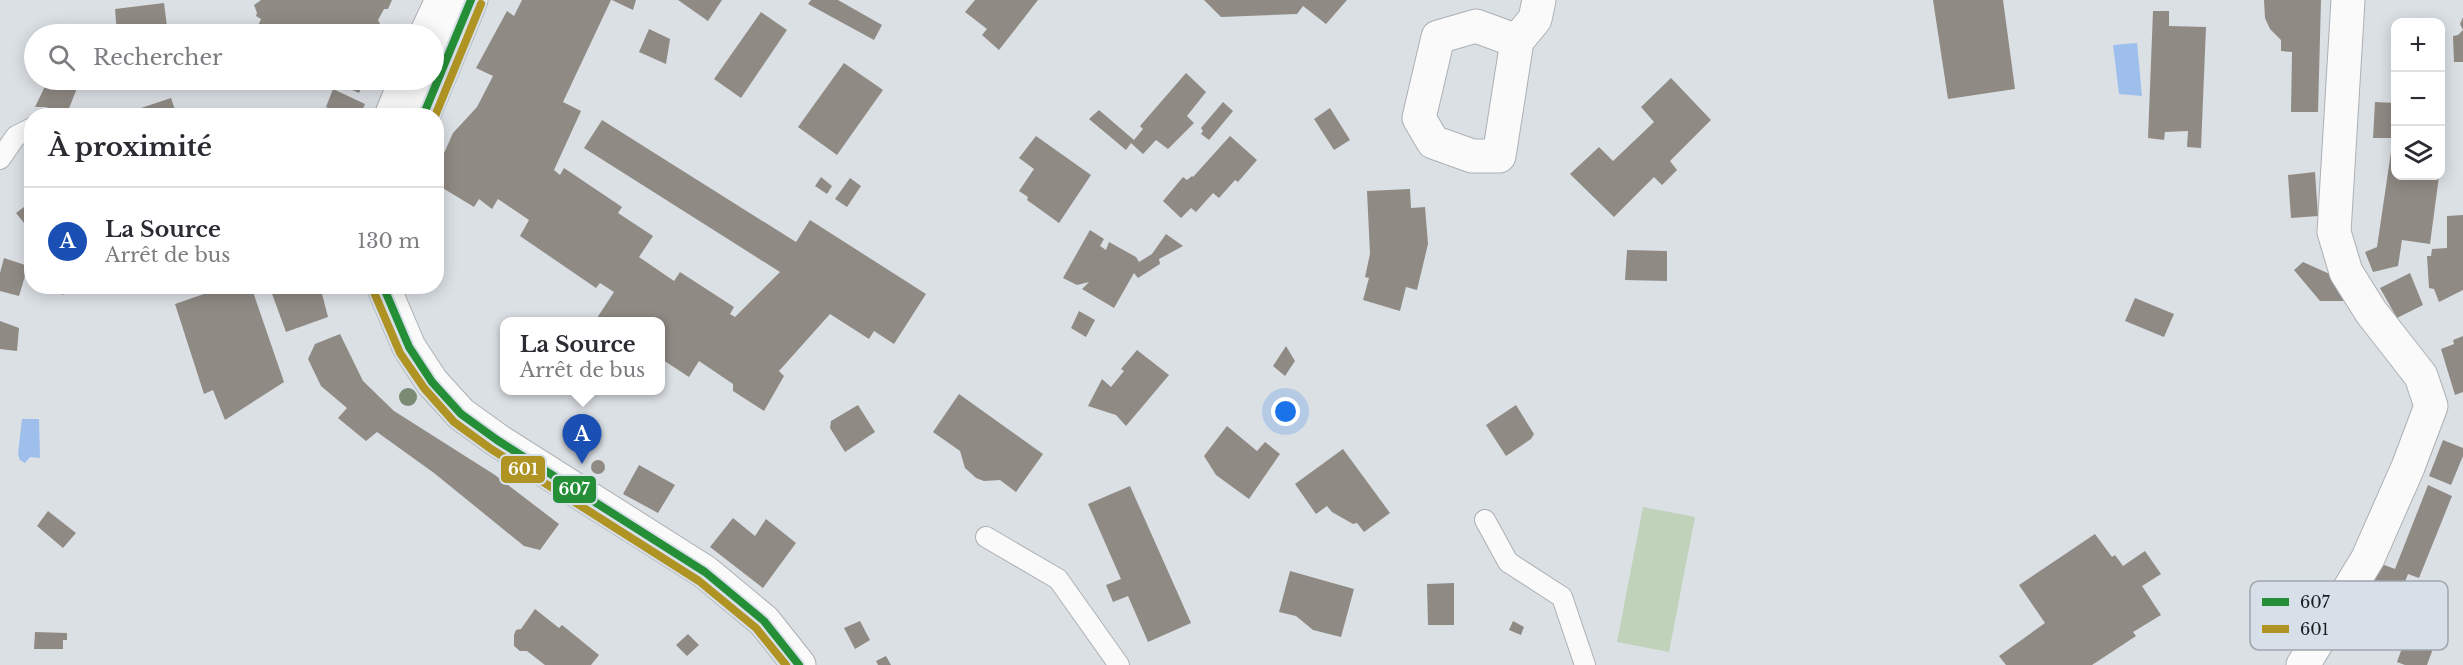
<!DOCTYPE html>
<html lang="fr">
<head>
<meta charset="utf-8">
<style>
	body { margin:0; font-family:"Libre Baskerville",serif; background:#f7f7f7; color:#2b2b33 }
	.controls { position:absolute; right:18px; top:18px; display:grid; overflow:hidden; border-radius:12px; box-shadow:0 3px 15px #0003 }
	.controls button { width:54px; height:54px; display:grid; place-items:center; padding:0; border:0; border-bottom:2px solid #e1e1e2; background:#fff; color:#2b2b33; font:30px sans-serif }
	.you { position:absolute; left:1286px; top:412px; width:21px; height:21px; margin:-15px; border:4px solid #fff; border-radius:50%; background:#1a73e8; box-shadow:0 0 0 9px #1a73e833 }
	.badge { display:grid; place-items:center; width:39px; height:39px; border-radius:50%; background:#5e6266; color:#fff; font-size:20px; font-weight:700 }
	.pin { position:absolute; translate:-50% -50px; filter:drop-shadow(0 2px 3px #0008) }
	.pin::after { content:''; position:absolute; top:32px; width:21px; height:18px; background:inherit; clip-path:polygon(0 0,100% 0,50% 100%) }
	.popup { position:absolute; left:500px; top:317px; width:165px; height:78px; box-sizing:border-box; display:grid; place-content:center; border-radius:12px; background:#fff; filter:drop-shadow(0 2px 4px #0005); font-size:20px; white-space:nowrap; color:#7c7c81 }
	.popup b { font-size:22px; color:#2b2b33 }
	.popup::after { content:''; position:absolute; left:50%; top:100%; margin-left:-12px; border:12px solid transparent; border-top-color:#fff }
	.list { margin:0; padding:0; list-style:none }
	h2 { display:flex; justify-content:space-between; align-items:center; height:78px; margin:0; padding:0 24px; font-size:26px }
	h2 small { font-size:20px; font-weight:400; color:#7c7c81 }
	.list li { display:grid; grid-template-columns:39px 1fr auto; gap:18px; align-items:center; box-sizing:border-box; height:108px; padding:0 24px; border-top:2px solid #e1e1e2 }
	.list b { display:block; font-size:22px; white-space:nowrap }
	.list p { margin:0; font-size:20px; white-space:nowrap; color:#7c7c81 }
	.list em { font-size:20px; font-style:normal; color:#7c7c81 }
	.icon { flex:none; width:33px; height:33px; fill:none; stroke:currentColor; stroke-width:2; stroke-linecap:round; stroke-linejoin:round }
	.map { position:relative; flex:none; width:2463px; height:665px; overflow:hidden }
	.search { position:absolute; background:#fff; box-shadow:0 3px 15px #0003; left:24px; top:24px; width:420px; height:66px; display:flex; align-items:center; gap:15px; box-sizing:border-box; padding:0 21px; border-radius:33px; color:#7c7c81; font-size:22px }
	.panel { position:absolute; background:#fff; box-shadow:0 3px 15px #0003; left:24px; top:108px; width:420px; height:186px; border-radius:24px }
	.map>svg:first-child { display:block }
	.green { fill:#c0d2ba }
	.water { fill:#9ebeec }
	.building { fill:#908a84 }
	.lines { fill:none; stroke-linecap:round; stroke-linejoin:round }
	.service-casing { stroke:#acb0b4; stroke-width:22 }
	.minor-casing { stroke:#acb0b4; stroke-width:35 }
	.secondary-casing { stroke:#acb0b4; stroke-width:35 }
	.service { stroke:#fafafb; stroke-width:20 }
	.minor { stroke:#fafafb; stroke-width:33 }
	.secondary { stroke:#fafafb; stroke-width:33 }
	.bus-1-casing { stroke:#d7dfe9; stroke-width:12 }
	.bus-2-casing { stroke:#d7dfe9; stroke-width:12 }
	.bus-1 { stroke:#258f37; stroke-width:8 }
	.bus-2 { stroke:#af9323; stroke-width:8 }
	.tree { fill:#7b8b73 }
	.key { fill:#d7dfe9; stroke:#9fa5ad; stroke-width:1.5 }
	.key-label { font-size:16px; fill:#1b1e22 }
	.line-badge { stroke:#d7dfe9; stroke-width:2 }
	.badge-label { font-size:16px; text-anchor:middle; font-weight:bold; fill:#fff }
</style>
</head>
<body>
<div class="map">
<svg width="2463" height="665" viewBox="0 0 2463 665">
	<rect width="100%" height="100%" fill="#dbe0e5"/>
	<path class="green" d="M1643,507L1695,517L1669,652L1617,642Z"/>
	<g class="water">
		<path d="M2137,43L2142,96L2119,94L2113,45Z"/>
		<path d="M22,419H39L40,458L30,457L25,463L20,460L18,454Z"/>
	</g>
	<g class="building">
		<path d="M261,0H392L388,9H384L378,20L380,24L376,34H246L245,32L258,26L261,19L256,16L257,13L254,5Z"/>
		<path d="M522,0H611L563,102L581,111L554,170L560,175L564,168L622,207L618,213L653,236L639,257L674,281L680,272L734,307L730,314L735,317L780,272L584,148L602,120L796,242L810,220L926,294L894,344L874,331L869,339L830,314L779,371L784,376L764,411L733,391V384L699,361L689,377L660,358V321H595L614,292L600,283L596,288L520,236L529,220L498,199L492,209L479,199L474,207L436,184V171L453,133L477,107L493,76L476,68L507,11L514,16Z"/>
		<path d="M612,0H636L633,10Z"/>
		<path d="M678,0H722L708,21Z"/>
		<path d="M811,0H838L882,25L874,40L808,4Z"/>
		<path d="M975,0H1038L999,50L982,35L987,29L965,12Z"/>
		<path d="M1204,0H1347L1326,24L1303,6L1297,14L1221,17Z"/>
		<path d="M1933,0H2003L2015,89L1948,99Z"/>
		<path d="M2264,0H2321L2318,112H2291L2292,52L2281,51V40L2270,29L2265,18Z"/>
		<path d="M164,3L168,34H117L115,9Z"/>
		<path d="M2153,11H2169V26L2206,27L2201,148L2187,147L2188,131L2165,132L2164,140L2148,138Z"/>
		<path d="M761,12L787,30L741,98L714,79Z"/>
		<path d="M2463,17V62H2454L2453,36L2458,35L2463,30L2460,24Z"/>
		<path d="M649,29L670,39L666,64L639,52Z"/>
		<path d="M844,63L883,90L837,155L798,127Z"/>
		<path d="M1186,73L1206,92L1187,116L1194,123L1168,149L1156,140L1143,154L1131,143L1126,150L1089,119L1099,110L1134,140L1143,129L1140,126Z"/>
		<path d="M1671,78L1711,120L1670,161L1677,170L1662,185L1654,177L1614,217L1570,174L1599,147L1613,161L1654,122L1641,107Z"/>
		<path d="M48,80H72L79,83L66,116L62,112L45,107H35Z"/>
		<path d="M329,80H365L359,93Z"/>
		<path d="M333,89L365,104L360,116H346L326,107Z"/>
		<path d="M171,98L177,116H123V114Z"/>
		<path d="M1223,102L1233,111L1209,140L1201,134L1203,131L1201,128Z"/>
		<path d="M2375,102L2396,103V138H2373Z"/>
		<path d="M1330,108L1350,140L1334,150L1314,119Z"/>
		<path d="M1036,136L1091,175L1059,223L1027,200L1028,197L1019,191L1034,169L1019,158Z"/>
		<path d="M1230,136L1257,160L1238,182L1235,180L1219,198L1213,193L1196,212L1191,208L1181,218L1163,201L1183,177L1187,180L1192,176L1193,177Z"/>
		<path d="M2391,152H2396V176H2439L2430,244L2402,240L2398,266L2373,272L2365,252L2377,247Z"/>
		<path d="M2315,172L2318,216L2291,218L2288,175Z"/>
		<path d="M821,177L832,186L827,194L815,186Z"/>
		<path d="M850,178L861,186L847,207L835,199Z"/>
		<path d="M1410,189L1411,208L1425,207L1428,244L1417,290L1406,287L1400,311L1363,300L1369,278L1365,277L1370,254L1367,191Z"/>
		<path d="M32,201V233L16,213Z"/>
		<path d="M2463,215V290L2439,302L2434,289L2429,288L2427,256H2431L2432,249L2447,248V216Z"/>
		<path d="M1090,230L1104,239L1100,246L1106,250L1109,242L1136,257L1139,262L1152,254L1166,234L1183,246L1159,259L1160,264L1138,278L1134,273L1114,308L1082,289L1089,282L1077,285L1063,278Z"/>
		<path d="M1627,250L1667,251V281L1625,280Z"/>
		<path d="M4,258L28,266L19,296L0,291V273Z"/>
		<path d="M2303,262L2334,276L2350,301H2320L2294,270Z"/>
		<path d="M2410,273L2423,305L2397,318L2380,288Z"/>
		<path d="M56,286H73L63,295Z"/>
		<path d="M227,286H251L284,382L225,420L213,390L204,394L175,304Z"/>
		<path d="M279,286H320L328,317L286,332L271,291Z"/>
		<path d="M2135,298L2174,314L2164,337L2125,321Z"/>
		<path d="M1079,311L1095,320L1086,337L1071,328Z"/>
		<path d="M0,321L19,328L17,351L0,349Z"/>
		<path d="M340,334L363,381L394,411L495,475L559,524L540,550L524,546L434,473L377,432L366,441L338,418L347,408L321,386L308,359L315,344Z"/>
		<path d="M2463,336V392L2455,395L2441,349L2454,344L2453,340Z"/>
		<path d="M1286,346L1295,361L1285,376L1273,366Z"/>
		<path d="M1137,350L1169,375L1126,426L1116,415L1088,406L1102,379L1111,387L1124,371L1121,369Z"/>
		<path d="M959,394L1043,454L1016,492L1000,480L984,481L976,478L965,468L960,451L933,432Z"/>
		<path d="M858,405L875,432L845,452L830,428L831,421Z"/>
		<path d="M1516,405L1534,434L1531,439L1506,456L1486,425Z"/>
		<path d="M1227,426L1257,451L1265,442L1280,454L1249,499L1216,475L1204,456Z"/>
		<path d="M2443,440L2463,448V456L2451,485L2429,476Z"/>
		<path d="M1343,449L1390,513L1364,532L1357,523L1353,524L1332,512L1327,506L1316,514L1295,484Z"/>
		<circle cx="598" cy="467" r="7"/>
		<path d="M639,465L675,485L658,513L623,494Z"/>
		<path d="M2428,485L2452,496L2419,578L2408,574L2398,599L2365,587L2379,563L2395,569Z"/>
		<path d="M1130,486L1191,623L1148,642L1128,596L1113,602L1106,585L1121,579L1088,504Z"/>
		<path d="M48,511L76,533L63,548L37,526Z"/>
		<path d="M733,518L755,536L766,519L796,543L763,588L710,547Z"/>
		<path d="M2095,534L2112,557L2115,555L2123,566L2145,551L2161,574L2142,586L2161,615L2133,632L2136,636L2092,665H2006L1999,656L2045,623L2019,585Z"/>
		<path d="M1290,571L1354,589L1341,637L1313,630L1296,616L1279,612Z"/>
		<path d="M1454,583V625H1428L1427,584Z"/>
		<path d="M2417,606L2445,616L2427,665H2405L2397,662Z"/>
		<path d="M535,609L559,628L562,625L599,655L591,665H545L527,651H520L514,646V635L516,630L521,629Z"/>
		<path d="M860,621L870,640L855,649L844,628Z"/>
		<path d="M1513,621L1524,627L1521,635L1509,630Z"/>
		<path d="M35,632L67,633V640H63V649H34Z"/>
		<path d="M688,634L699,645L687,656L676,645Z"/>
		<path d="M886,656L891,665H878L876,661Z"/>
	</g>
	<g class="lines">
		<defs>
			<g id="service">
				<path d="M0,159L16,136L32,128"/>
				<path d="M1485,520L1508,562L1562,597L1585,665"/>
				<path d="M986,537L1058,579L1119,665"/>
			</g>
			<g id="minor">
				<path d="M1517,41L1476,26L1438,37L1419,118L1433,142L1472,156H1499L1517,41L1535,19L1539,0"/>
				<path d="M2303,665L2368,558L2408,467L2431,406L2421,376L2371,312L2346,272L2334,232L2348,0"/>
			</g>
			<g id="secondary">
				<path d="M426,34L442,0"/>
				<path d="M391,116L406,80"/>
				<path d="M423,116L471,0"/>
				<path d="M383,286L409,347L432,382L461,414L497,440L705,572L764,621L799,665"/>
			</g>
		</defs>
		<use href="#service" class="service-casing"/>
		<use href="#minor" class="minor-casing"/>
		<use href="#secondary" class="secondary-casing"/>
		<use href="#service" class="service"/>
		<use href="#minor" class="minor"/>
		<use href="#secondary" class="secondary"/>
		<defs>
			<g id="bus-1">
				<path d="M423,116L471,0"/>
				<path d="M383,286L409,347L432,382L461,414L497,440L705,572L764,621L799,665"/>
			</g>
			<g id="bus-2">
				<path d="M435,116L481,4"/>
				<path d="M373,290L400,353L424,388L454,422L491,449L699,581L756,628L786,665"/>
			</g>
		</defs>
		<use href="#bus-1" class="bus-1-casing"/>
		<use href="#bus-2" class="bus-2-casing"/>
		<use href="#bus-1" class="bus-1"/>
		<use href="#bus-2" class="bus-2"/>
	</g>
	<circle class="tree" cx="408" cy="397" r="9"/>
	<rect x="2250" y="581" width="198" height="69" rx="9" class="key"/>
	<rect x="2262" y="598" width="27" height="8" fill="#258f37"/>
	<rect x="2262" y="625" width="27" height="8" fill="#af9323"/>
	<g class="key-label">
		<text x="2300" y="608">607</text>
		<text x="2300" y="635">601</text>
	</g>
	<g class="line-badge">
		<rect x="500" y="455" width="46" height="29" rx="6" fill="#af9323"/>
		<rect x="552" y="475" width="45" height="29" rx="6" fill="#258f37"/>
	</g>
	<g class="badge-label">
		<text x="523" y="475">601</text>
		<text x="574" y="495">607</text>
	</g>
</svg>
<div class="controls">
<button>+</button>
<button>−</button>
<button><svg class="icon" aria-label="layers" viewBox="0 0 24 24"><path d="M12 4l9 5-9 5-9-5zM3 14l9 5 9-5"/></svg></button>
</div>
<div class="you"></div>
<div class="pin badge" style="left:582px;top:464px;background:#1a4fb4">A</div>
<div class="popup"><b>La Source</b>Arrêt de bus</div>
<div class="search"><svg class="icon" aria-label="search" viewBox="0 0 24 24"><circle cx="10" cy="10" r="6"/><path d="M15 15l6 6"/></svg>Rechercher</div>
<section class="panel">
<h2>À proximité<small></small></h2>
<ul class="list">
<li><span class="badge" style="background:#1a4fb4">A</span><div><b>La Source</b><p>Arrêt de bus</p></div><em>130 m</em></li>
</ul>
</section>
</div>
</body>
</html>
